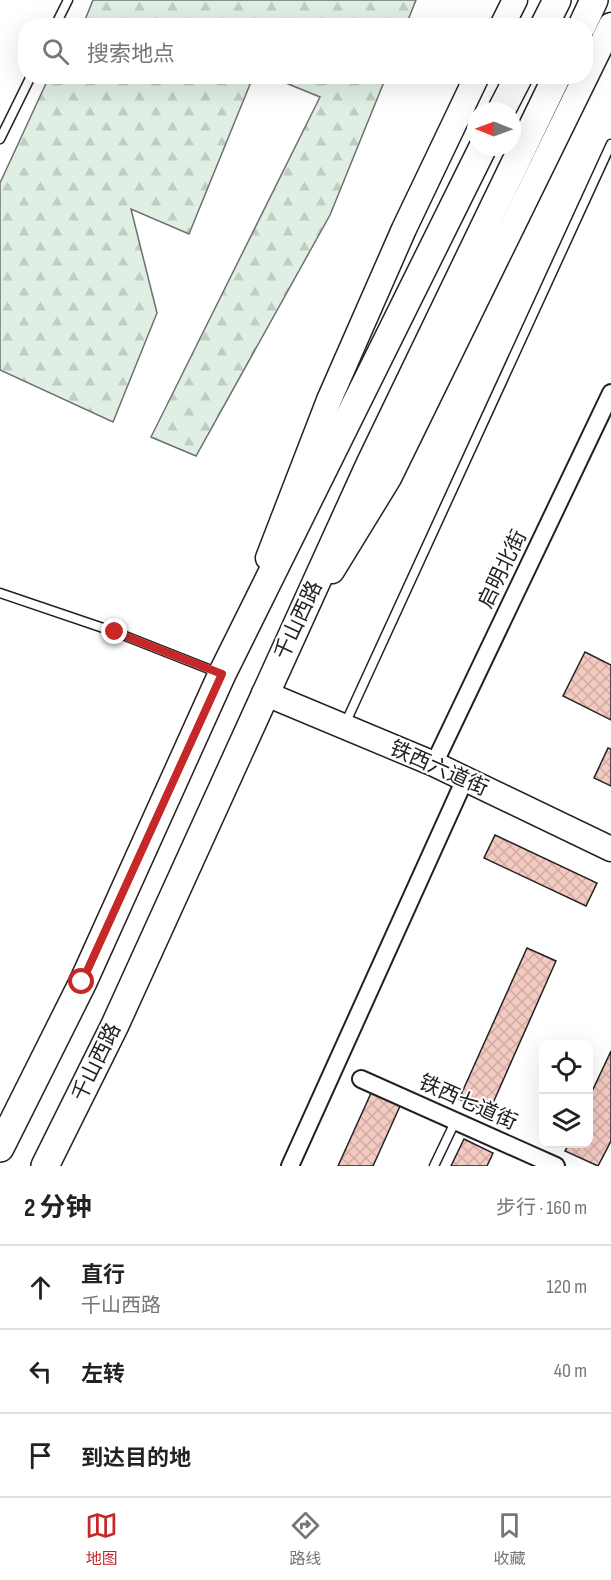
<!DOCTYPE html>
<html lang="zh">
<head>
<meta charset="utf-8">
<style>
	body { margin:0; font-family:"Sofia Sans Condensed","Noto Sans SC",sans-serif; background:#f6f6f6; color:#222 }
	.controls { position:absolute; right:18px; bottom:18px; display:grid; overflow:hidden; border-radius:12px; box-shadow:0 6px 24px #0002 }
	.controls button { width:54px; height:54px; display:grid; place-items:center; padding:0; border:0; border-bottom:2px solid #e0e0e0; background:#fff; color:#222; font:30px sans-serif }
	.compass { position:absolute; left:467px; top:102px; width:54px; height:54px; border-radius:50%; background:#fff; box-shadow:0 6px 24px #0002; rotate:271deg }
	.stop { position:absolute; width:18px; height:18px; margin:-14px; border:4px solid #c62828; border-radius:50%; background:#fff }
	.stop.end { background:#c62828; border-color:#fff; box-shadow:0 2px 6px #0008 }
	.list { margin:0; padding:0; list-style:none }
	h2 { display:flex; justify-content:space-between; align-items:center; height:78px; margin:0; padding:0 24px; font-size:26px }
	h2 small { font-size:20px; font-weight:400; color:#767676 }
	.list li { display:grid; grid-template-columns:39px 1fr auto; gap:18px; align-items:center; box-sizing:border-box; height:84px; padding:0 24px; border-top:2px solid #e0e0e0 }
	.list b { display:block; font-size:22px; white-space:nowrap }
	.list p { margin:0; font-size:20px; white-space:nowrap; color:#767676 }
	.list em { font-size:20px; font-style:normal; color:#767676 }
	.icon { flex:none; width:33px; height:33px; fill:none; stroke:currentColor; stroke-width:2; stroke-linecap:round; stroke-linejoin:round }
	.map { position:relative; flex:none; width:611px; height:1166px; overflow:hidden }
	.search { position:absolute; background:#fff; box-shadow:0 6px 24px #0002; left:18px; right:18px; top:18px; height:66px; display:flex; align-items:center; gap:15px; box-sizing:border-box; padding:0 21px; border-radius:24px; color:#767676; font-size:22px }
	.sheet { height:330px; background:#fff }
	nav { display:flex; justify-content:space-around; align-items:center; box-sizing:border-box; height:84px; border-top:2px solid #e0e0e0; background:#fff; font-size:16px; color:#767676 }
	nav a { display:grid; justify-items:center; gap:3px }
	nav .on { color:#c62828 }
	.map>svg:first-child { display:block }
	.forest { fill:url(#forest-firs); stroke:#6f6f6f; stroke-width:1.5 }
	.building { fill:url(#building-cross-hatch); stroke:#222; stroke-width:1.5 }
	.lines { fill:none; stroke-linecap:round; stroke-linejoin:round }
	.lane-casing { stroke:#222; stroke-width:11 }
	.street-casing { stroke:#222; stroke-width:20 }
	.secondary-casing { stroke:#222; stroke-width:27 }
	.primary-casing { stroke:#222; stroke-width:30 }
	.lane { stroke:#fff; stroke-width:8 }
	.street { stroke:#fff; stroke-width:16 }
	.secondary { stroke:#fff; stroke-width:24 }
	.primary { stroke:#fff; stroke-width:27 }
	.route { stroke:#c62828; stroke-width:8 }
	.labels { text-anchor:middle; stroke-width:4.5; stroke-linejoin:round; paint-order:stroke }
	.street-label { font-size:21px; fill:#222; stroke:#fff }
</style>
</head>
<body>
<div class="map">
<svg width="611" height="1166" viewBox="0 0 611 1166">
	<defs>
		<pattern id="forest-firs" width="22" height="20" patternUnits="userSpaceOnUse" patternTransform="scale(1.5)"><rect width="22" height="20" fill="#e0efe3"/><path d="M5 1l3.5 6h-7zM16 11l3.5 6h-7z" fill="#c0cdc2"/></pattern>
		<pattern id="building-cross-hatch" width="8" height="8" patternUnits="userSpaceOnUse" patternTransform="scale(1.5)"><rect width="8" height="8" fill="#f3c9c0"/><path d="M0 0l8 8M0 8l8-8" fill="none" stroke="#d0aca5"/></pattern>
	</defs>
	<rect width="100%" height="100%" fill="#fff"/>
	<g class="forest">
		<path d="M93,0H416L406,25H83Z"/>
		<path d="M49,77H253L189,234L131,209L157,313L113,422L0,370V183Z"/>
		<path d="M271,77H386L330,215L196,456L151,437L320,97Z"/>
	</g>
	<g class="building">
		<path d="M585,652L611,665V720L563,696Z"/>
		<path d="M608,748L611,749V786L594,778Z"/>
		<path d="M495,835L597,883L586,906L484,858Z"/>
		<path d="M527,948L556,961L489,1112L459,1099Z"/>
		<path d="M611,1051V1141L598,1166L565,1151L569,1144H588V1100Z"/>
		<path d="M372,1091L401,1104L373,1166H338Z"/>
		<path d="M464,1139L493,1153L487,1166H451Z"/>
	</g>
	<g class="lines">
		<defs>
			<g id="lane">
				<path d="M55,26L68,0"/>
				<path d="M0,139L31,76"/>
				<path d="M0,593L115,632L219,673"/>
				<path d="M345,724L611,144"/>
				<path d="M434,1166L455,1122"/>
			</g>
			<g id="street">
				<path d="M434,764L611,393"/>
				<path d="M361,1079L556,1166"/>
				<path d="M290,1166L465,779"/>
			</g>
			<g id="secondary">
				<path d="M502,26L515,0"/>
				<path d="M268,558L329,400L404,229L477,76"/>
				<path d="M332,571L389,478L611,25"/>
				<path d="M264,693L434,764L611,849"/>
			</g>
			<g id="primary">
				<path d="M544,26L557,0"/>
				<path d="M582,26L594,0"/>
				<path d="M501,111L519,76"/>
				<path d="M0,1148L83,982L222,674L483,147"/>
				<path d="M45,1166L115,1025L370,464L557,76"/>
			</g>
		</defs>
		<use href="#lane" class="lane-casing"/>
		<use href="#street" class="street-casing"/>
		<use href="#secondary" class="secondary-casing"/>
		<use href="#primary" class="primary-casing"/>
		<use href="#lane" class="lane"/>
		<use href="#street" class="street"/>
		<use href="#secondary" class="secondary"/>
		<use href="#primary" class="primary"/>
	</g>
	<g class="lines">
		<path class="route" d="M82,982L222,674L115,632"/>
	</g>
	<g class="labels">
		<g class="street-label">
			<text transform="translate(502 569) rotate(-64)" y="7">启明北街</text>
			<text transform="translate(298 620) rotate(-65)" y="7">千山西路</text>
			<text transform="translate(439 768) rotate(24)" y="7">铁西六道街</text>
			<text transform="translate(96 1062) rotate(-64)" y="7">千山西路</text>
			<text transform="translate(468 1102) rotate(24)" y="7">铁西七道街</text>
		</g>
	</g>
</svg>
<div class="controls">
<button><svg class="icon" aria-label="locate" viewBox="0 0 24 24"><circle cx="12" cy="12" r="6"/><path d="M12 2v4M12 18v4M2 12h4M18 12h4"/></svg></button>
<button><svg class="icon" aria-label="layers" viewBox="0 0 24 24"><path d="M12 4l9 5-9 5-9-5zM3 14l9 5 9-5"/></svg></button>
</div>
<svg class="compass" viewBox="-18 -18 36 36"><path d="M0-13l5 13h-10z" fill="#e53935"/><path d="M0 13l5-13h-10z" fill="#767676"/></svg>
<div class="stop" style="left:82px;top:982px"></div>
<div class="stop end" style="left:115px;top:632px"></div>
<div class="search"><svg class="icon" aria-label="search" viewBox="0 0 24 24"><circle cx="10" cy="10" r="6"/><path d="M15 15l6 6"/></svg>搜索地点</div>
</div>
<section class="sheet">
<h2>2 分钟<small>步行 · 160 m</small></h2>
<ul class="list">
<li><svg class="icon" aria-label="ahead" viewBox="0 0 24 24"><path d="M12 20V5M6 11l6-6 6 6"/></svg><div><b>直行</b><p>千山西路</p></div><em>120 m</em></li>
<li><svg class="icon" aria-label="left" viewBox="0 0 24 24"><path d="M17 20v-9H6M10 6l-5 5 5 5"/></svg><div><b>左转</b></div><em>40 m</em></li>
<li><svg class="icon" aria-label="arrive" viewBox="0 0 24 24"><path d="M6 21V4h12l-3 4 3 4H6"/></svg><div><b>到达目的地</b></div></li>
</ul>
</section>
<nav>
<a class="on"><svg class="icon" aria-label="map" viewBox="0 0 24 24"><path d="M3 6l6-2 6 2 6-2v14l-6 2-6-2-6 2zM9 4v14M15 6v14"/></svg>地图</a>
<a><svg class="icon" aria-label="directions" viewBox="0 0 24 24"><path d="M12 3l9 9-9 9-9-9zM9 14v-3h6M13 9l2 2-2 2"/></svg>路线</a>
<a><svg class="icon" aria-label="saved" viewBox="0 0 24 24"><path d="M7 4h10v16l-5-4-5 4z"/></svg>收藏</a>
</nav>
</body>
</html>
